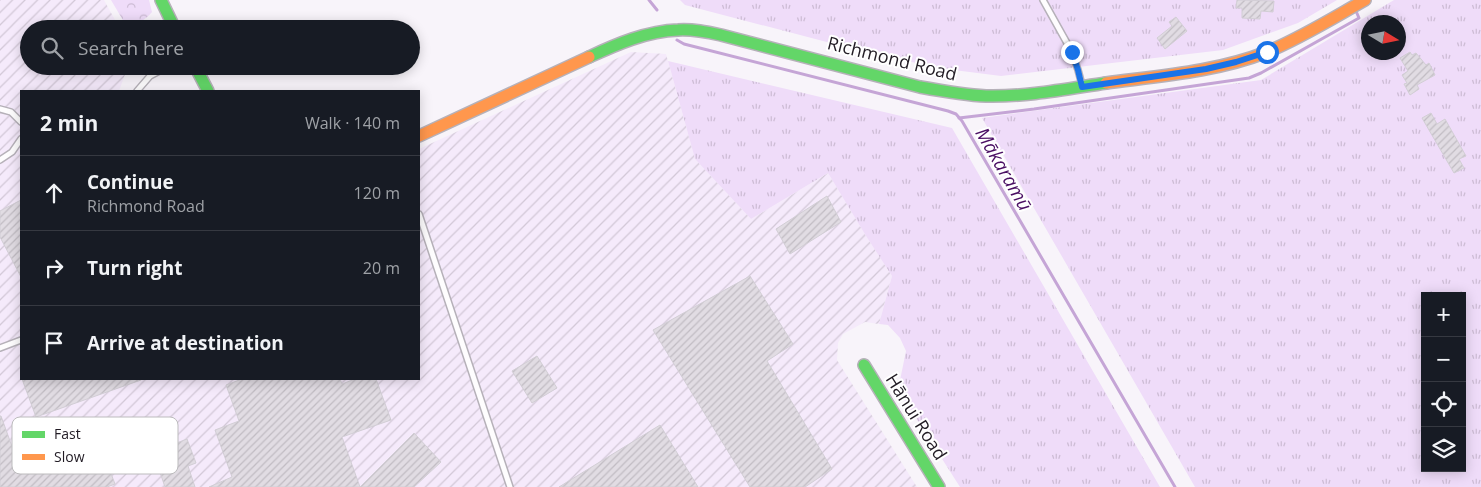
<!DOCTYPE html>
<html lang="en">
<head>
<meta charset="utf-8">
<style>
	body { margin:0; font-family:"Open Sans",sans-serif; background:#242831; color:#f1f3f6 }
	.controls { position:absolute; right:15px; bottom:15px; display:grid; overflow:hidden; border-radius:0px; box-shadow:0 2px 12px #0003 }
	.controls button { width:45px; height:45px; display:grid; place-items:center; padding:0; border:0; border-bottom:1px solid #363941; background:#171b24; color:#f1f3f6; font:25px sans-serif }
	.compass { position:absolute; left:1361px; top:15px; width:45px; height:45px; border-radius:50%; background:#171b24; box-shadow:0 2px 12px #0003; rotate:100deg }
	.stop { position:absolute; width:15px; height:15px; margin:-11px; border:4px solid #1a73e8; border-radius:50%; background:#fff }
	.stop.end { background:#1a73e8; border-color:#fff; box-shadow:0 1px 5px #0008 }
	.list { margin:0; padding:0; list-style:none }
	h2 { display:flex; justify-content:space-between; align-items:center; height:65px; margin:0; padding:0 20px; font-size:21px }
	h2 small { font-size:16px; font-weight:400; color:#9ea1a6 }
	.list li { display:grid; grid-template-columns:32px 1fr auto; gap:15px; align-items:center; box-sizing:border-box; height:75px; padding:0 20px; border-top:1px solid #363941 }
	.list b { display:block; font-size:19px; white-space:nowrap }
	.list p { margin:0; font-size:16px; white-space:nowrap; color:#9ea1a6 }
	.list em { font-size:16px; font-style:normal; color:#9ea1a6 }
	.icon { flex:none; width:28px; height:28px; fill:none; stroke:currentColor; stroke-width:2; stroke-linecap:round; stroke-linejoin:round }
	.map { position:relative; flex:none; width:1481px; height:487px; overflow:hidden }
	.search { position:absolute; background:#171b24; box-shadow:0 2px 12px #0003; left:20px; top:20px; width:400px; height:55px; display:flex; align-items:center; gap:12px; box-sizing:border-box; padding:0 18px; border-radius:28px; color:#9ea1a6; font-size:19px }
	.panel { position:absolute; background:#171b24; box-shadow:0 2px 12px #0003; left:20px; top:90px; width:400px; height:290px; border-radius:0px }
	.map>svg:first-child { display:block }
	.industrial { fill:url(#industrial-furrows) }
	.grass { fill:url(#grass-tufts); fill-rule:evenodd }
	.forest { fill:url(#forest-crowns) }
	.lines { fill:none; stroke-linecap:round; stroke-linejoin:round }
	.stream { stroke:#c5a5d6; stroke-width:3 }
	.building { fill:url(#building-hatch); stroke:#d2ced5 }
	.lane-casing { stroke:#b6b1b9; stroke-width:8 }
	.fast-casing { stroke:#b6b1b9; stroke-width:14 }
	.slow-casing { stroke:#b6b1b9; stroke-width:14 }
	.lane { stroke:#fefdfe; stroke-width:5 }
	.fast { stroke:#63d668; stroke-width:11 }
	.slow { stroke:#ff974d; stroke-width:11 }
	.route { stroke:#1a73e8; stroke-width:6 }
	.labels { text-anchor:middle; stroke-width:4; stroke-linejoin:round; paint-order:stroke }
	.street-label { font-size:18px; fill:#211b24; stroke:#fff }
	.water-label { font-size:19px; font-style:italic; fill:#4a0f63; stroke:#fff }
	.key { fill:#fff; stroke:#bcbbbd; stroke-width:1 }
	.key-label { font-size:14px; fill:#211b24 }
</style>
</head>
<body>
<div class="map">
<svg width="1481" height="487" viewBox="0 0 1481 487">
	<defs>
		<pattern id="industrial-furrows" width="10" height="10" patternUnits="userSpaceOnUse" patternTransform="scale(1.25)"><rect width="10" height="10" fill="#f5eafb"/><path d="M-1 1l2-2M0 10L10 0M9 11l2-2" fill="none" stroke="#d2c8d7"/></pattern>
		<pattern id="grass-tufts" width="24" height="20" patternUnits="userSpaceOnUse" patternTransform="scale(1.25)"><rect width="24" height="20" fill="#efdcf9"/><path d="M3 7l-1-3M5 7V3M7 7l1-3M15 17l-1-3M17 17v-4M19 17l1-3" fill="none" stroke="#cdbcd5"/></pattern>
		<pattern id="forest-crowns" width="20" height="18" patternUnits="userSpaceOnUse" patternTransform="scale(1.25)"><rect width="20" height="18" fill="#efdcf9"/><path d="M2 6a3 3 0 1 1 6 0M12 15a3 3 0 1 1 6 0" fill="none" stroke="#cdbcd5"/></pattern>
		<pattern id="building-hatch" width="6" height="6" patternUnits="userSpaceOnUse" patternTransform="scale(1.25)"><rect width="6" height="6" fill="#e1dce3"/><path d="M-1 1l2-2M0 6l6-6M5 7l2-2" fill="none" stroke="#c1bcc3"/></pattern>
	</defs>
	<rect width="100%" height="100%" fill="#f8f4fa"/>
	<path class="industrial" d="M0,0H104L120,29H29V66H131L127,69L119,91H21V379H419V149L631,52L666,54L695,159L751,219L828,173L866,236L892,276L879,324L865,322L843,334L838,343L837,360L917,487H0Z"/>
	<g class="grass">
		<path d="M680,0H1337L1298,23L1223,50L1001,76L938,68L842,46L685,5Z"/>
		<path d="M1394,0H1481V487H1195L982,118L1261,80ZM1368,22H1398V52H1368ZM1425,296H1462V468H1425Z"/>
		<path d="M668,61L952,128L1160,487H960L898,390L906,351L900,338L888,325L879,324L892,276L866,236L828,173L751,219L695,159Z"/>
	</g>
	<path class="forest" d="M111,0H149L152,12C143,22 137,25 124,22Z"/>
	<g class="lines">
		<g class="stream">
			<path d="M649,0L657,10"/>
			<path d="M677,40L684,44L948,111L956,114L962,121L1175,487"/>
			<path d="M959,118L1034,109L1249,78L1261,73L1359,18L1356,11"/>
		</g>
	</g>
	<g class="building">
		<path d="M1237,0L1274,1L1273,12L1261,11L1260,19L1242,18V8H1236Z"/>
		<path d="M1176,17L1187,31L1165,49L1157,38L1172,26L1169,22Z"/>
		<path d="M1410,52L1412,55L1416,53L1426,65L1429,63L1435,75L1417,85L1419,89L1410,95L1404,84L1407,83L1402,75L1408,71L1400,58Z"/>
		<path d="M1431,113L1437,124L1445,119L1466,156L1459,159L1464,168L1454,173L1422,118Z"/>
		<path d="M827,196L841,222L790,254L776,229Z"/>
		<path d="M21,200V277L0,237V211Z"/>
		<path d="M750,276L793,344L767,361L832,469L805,487H750L653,330Z"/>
		<path d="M537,356L557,388L532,403L512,371Z"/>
		<path d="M22,379H140L141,380L36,417Z"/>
		<path d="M242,379H340L342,384L355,379H376L391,420L342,437L360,487L414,433L441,462L414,487H209L232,477L215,430L239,421L226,385Z"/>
		<path d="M0,416H1L19,466L47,456L51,468L102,450L115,484L107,487H0Z"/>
		<path d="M660,425L698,487H559Z"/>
		<path d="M187,439L196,463L188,466L195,487H165L153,452Z"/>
	</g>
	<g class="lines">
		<defs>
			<g id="lane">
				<path d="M1043,0L1072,52L1078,70L1082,85"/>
				<path d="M137,91L150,76L169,66"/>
				<path d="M0,109L11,112L21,122"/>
				<path d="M0,160L12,152L21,139"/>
				<path d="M419,214L510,487"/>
				<path d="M0,348L21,340"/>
			</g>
			<g id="fast">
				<path d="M161,0L175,29"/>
				<path d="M589,57C617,44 647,31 678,30C693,29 707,32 721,35L920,87C942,91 964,95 986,96C1026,97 1066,89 1106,83"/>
				<path d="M195,66L208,91"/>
				<path d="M864,365L939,487"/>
			</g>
			<g id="slow">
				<path d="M1106,83C1159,76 1216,72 1267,52C1301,38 1333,18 1365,0"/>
				<path d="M419,136L589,57"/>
			</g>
		</defs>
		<use href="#lane" class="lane-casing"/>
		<use href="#fast" class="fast-casing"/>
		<use href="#slow" class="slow-casing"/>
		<use href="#lane" class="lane"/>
		<use href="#fast" class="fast"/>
		<use href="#slow" class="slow"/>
	</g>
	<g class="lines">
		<path class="route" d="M1072,52L1078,70L1082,87L1206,69L1236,62L1267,52"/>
	</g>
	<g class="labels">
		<g class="street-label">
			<text transform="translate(892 59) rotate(14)" y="6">Richmond Road</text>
			<text transform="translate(916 417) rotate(58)" y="6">Hānui Road</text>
		</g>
		<g class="water-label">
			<text transform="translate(1004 169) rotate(60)" y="7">Mākaramū</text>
		</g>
	</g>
	<rect x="12" y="417" width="166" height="57" rx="8" class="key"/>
	<rect x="22" y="431" width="23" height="7" fill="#63d668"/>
	<rect x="22" y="454" width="23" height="6" fill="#ff974d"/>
	<g class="key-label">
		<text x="54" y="439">Fast</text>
		<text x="54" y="462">Slow</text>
	</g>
</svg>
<div class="controls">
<button>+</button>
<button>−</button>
<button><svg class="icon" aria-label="locate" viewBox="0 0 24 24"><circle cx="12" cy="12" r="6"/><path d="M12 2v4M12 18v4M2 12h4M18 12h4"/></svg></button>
<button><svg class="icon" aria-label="layers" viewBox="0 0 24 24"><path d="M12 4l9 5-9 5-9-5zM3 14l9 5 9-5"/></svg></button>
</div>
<svg class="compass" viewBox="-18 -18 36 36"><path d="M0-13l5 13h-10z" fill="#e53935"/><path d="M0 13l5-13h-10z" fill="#9ea1a6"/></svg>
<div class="stop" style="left:1267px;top:52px"></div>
<div class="stop end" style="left:1072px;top:52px"></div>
<div class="search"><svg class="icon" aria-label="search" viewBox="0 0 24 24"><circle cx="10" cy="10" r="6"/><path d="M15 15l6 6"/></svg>Search here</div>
<section class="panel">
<h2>2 min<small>Walk · 140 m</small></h2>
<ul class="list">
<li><svg class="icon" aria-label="ahead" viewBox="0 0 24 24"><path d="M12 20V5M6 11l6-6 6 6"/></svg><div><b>Continue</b><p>Richmond Road</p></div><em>120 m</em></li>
<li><svg class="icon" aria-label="right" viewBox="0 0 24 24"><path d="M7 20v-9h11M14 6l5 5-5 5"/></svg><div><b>Turn right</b></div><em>20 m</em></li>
<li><svg class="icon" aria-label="arrive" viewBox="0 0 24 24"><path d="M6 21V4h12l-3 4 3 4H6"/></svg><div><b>Arrive at destination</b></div></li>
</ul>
</section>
</div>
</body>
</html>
